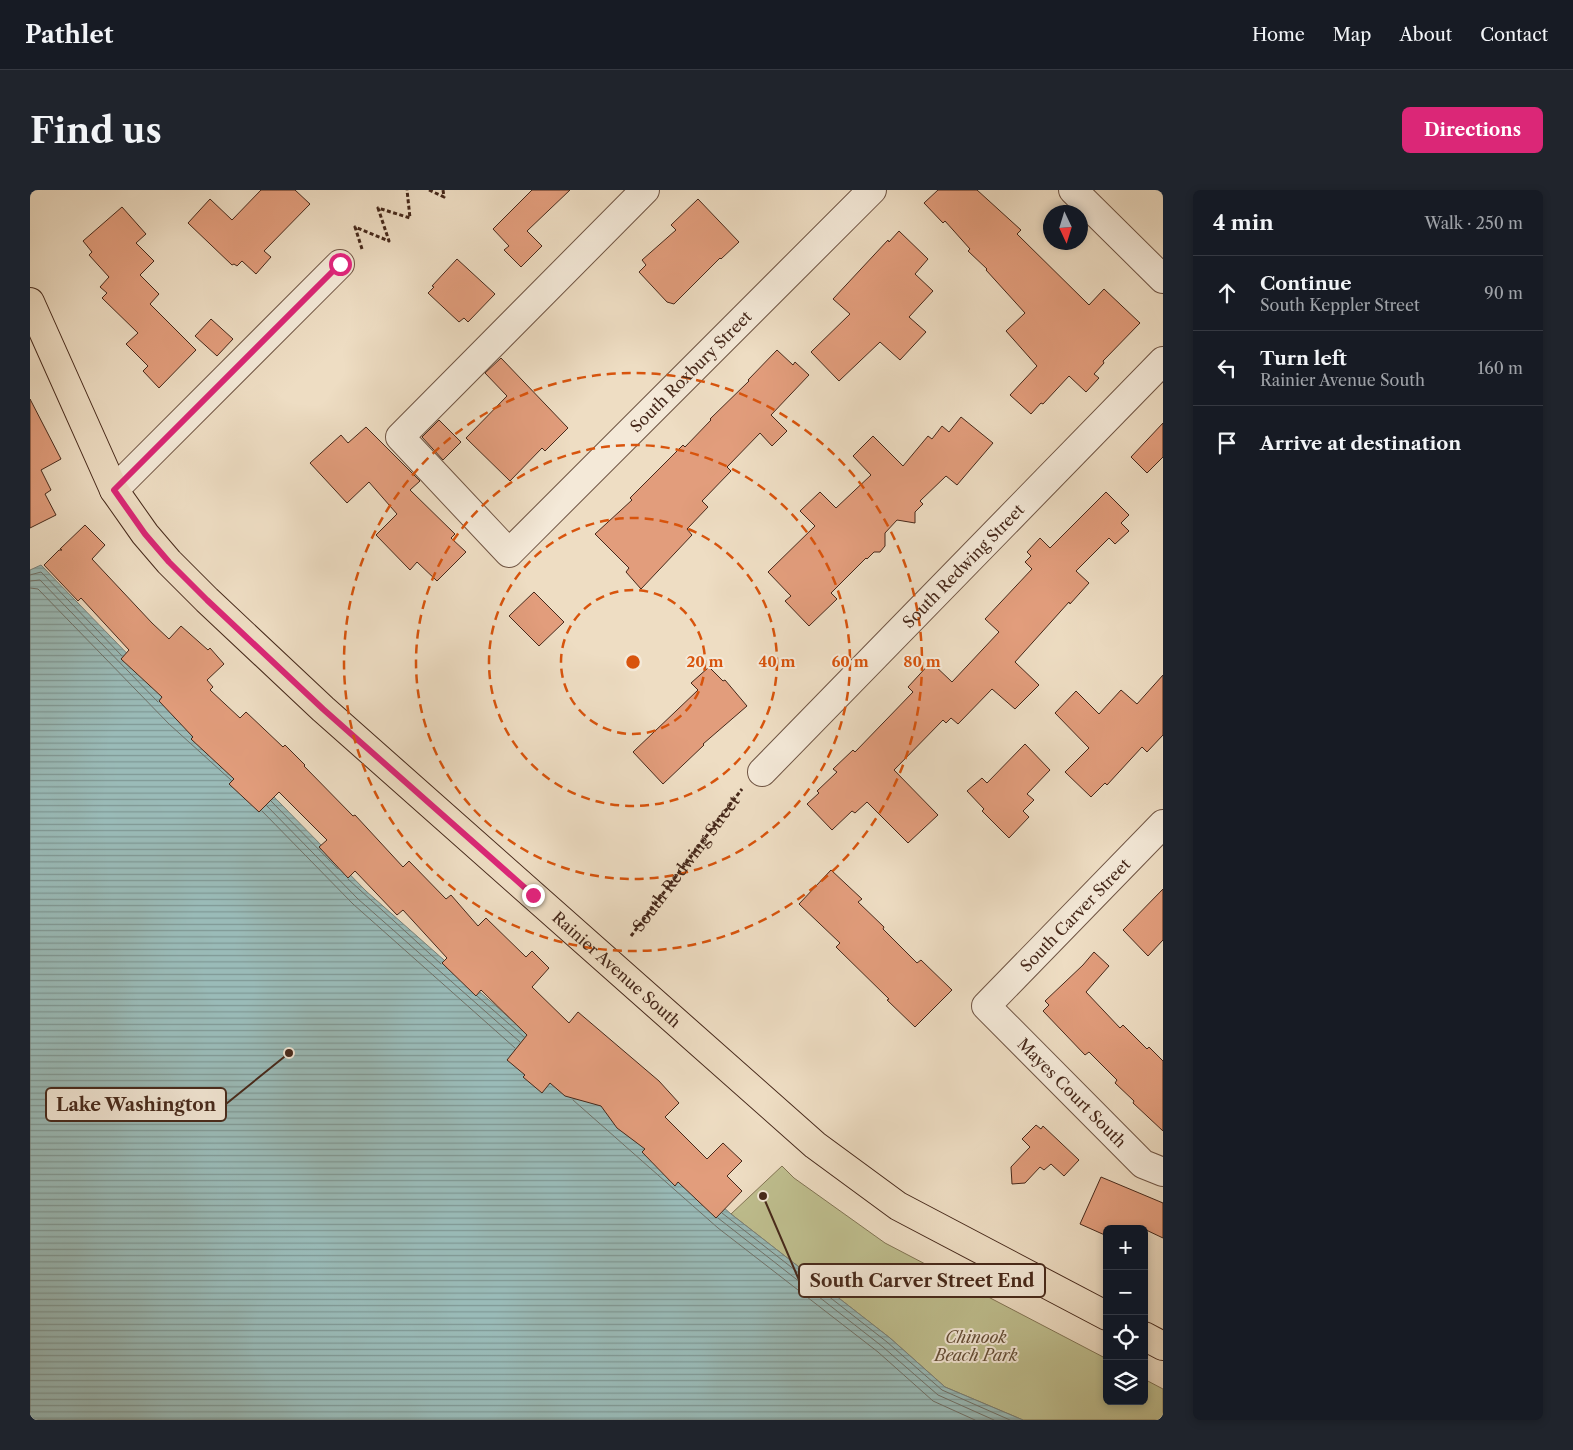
<!DOCTYPE html>
<html lang="en">
<head>
<meta charset="utf-8">
<style>
	body { margin:0; font-family:"Libre Caslon Text",serif; background:#20242c; color:#f1f3f6 }
	.controls { position:absolute; right:15px; bottom:15px; display:grid; overflow:hidden; border-radius:8px; box-shadow:0 2px 8px #0003 }
	.controls button { width:45px; height:45px; display:grid; place-items:center; padding:0; border:0; border-bottom:1px solid #363941; background:#171b24; color:#f1f3f6; font:25px sans-serif }
	.compass { position:absolute; left:1013px; top:15px; width:45px; height:45px; border-radius:50%; background:#171b24; box-shadow:0 2px 8px #0003; rotate:176deg }
	.stop { position:absolute; width:15px; height:15px; margin:-11px; border:4px solid #db2777; border-radius:50%; background:#fff }
	.stop.end { background:#db2777; border-color:#fff; box-shadow:0 1px 5px #0008 }
	.list { margin:0; padding:0; list-style:none }
	h2 { display:flex; justify-content:space-between; align-items:center; height:65px; margin:0; padding:0 20px; font-size:21px }
	h2 small { font-size:16px; font-weight:400; color:#9ea1a6 }
	.list li { display:grid; grid-template-columns:32px 1fr auto; gap:15px; align-items:center; box-sizing:border-box; height:75px; padding:0 20px; border-top:1px solid #363941 }
	.list b { display:block; font-size:19px; white-space:nowrap }
	.list p { margin:0; font-size:16px; white-space:nowrap; color:#9ea1a6 }
	.list em { font-size:16px; font-style:normal; color:#9ea1a6 }
	.icon { flex:none; width:28px; height:28px; fill:none; stroke:currentColor; stroke-width:2; stroke-linecap:round; stroke-linejoin:round }
	.map { position:relative; flex:none; width:1133px; height:1230px; overflow:hidden; border-radius:8px }
	header { display:flex; align-items:center; gap:30px; box-sizing:border-box; height:70px; padding:0 25px; background:#171b24; border-bottom:1px solid #363941 }
	header strong { font-size:24px }
	nav { display:flex; gap:28px; margin-inline-start:auto; font-size:18px }
	.intro { display:flex; align-items:center; justify-content:space-between; box-sizing:border-box; height:120px; padding:0 30px }
	h1 { margin:0; font-size:35px }
	.button { padding:12px 22px; border-radius:8px; background:#db2777; color:#fff; font-size:18px; font-weight:700 }
	main { display:flex; gap:30px; padding:0 30px }
	aside { flex:1; background:#171b24; border-radius:8px; box-shadow:0 2px 8px #0003 }
	.map>svg:first-child { display:block }
	.green { fill:#bfbf8f; stroke:#827454 }
	.water { fill:url(#water-rules); stroke:#788079 }
	.lines { fill:none; stroke-linecap:round; stroke-linejoin:round }
	.shore { stroke:#707269; stroke-width:1 }
	.building { fill:#e29d7c; stroke:#46281a }
	.minor-casing { stroke:#705544; stroke-width:30 }
	.major-casing { stroke:#46281a; stroke-width:30 }
	.path { stroke:#46281a; stroke-width:3; stroke-dasharray:4 2.5; stroke-linecap:butt }
	.minor { stroke:#f4e9d8; stroke-width:28 }
	.major { stroke:#eeddc3; stroke-width:28 }
	.route { stroke:#db2777; stroke-width:6 }
	.ring { fill:none; stroke:#d8540d; stroke-width:2.5; stroke-dasharray:9 6 }
	.labels { text-anchor:middle; stroke-width:4; stroke-linejoin:round; paint-order:stroke }
	.street-label { font-size:16px; fill:#46281a; stroke:#f4e9d8 }
	.park-label { font-size:16px; font-style:italic; fill:#644e37; stroke:#f4e9d8 }
	.centre { fill:#d8540d; stroke:#f4e9d8; stroke-width:2.5 }
	.ring-label { font-size:15px; text-anchor:middle; font-weight:bold; fill:#d8540d; stroke:#f4e9d8; stroke-width:4; stroke-linejoin:round; paint-order:stroke }
	.leader { fill:none; stroke:#46281a; stroke-width:2 }
	.callout-dot { fill:#46281a; stroke:#f4e9d8; stroke-width:2 }
	.callout { fill:#f4e9d8; stroke:#46281a; stroke-width:2 }
	.callout-label { font-size:18px; text-anchor:middle; font-weight:bold; fill:#46281a }
</style>
</head>
<body>
<header>
<strong>Pathlet</strong>
<nav><a>Home</a><a>Map</a><a>About</a><a>Contact</a></nav>
</header>
<div class="intro"><h1>Find us</h1><a class="button">Directions</a></div>
<main>
<div class="map">
<svg width="1133" height="1230" viewBox="0 0 1133 1230">
	<defs>
		<pattern id="water-rules" width="6" height="5" patternUnits="userSpaceOnUse" patternTransform="scale(1.25)"><rect width="6" height="5" fill="#9abbb8"/><path d="M0 2.5h6" fill="none" stroke="#7f9895"/></pattern>
	</defs>
	<rect width="100%" height="100%" fill="#eeddc3"/>
	<filter id="stains"><feTurbulence type="fractalNoise" baseFrequency=".004" numOctaves="4"/><feColorMatrix values="0 0 0 0 .2 0 0 0 0 .09 0 0 0 0 .02 0 0 0 .5 -.17"/></filter>
	<radialGradient id="worn" r=".72"><stop offset=".6" stop-color="#630" stop-opacity="0"/><stop offset="1" stop-color="#630" stop-opacity=".3"/></radialGradient>
	<path class="green" d="M752,976L764,988L855,1053L1077,1169V1211H1114V1189L1133,1199V1230H993L915,1197L860,1148L701,1024Z"/>
	<path class="water" d="M11,375L152,520L207,569L336,701L701,1024L860,1148L915,1197L993,1230H0V380Z"/>
	<g class="lines">
		<g class="shore">
			<path d="M0,385L11,382L92,466"/>
			<path d="M0,391L10,390L128,512"/>
			<path d="M0,398L8,399L139,534L201,590"/>
			<path d="M241,611L308,679"/>
			<path d="M237,616L328,709L490,852"/>
			<path d="M232,621L323,714L485,858"/>
			<path d="M318,689L411,774"/>
			<path d="M447,806L494,847"/>
			<path d="M543,910L688,1038L848,1162L903,1211L945,1230"/>
			<path d="M692,1023L857,1152L912,1200L980,1230"/>
			<path d="M688,1028L853,1157L908,1205L964,1230"/>
		</g>
	</g>
	<g class="building">
		<path d="M231,0H265L280,14L234,61L241,67L226,84L212,71L207,76L204,74L202,75L158,33L180,9L202,30Z"/>
		<path d="M502,0H540L497,41L512,56L491,77L474,60L479,56L463,39Z"/>
		<path d="M908,0H947L991,40L987,44L1059,115L1074,99L1110,133L1073,171L1074,173L1064,184L1069,188L1056,202L1039,186L1013,214L1011,213L1001,224L980,205L1007,176L976,141L995,123L956,80L957,79L938,61L940,59L915,31L913,33L894,13Z"/>
		<path d="M668,9L709,52L691,69L690,68L644,114L637,112L609,82L616,75L612,70L646,40L641,35Z"/>
		<path d="M92,17L116,44L106,53L124,71L110,85L129,104L120,114L166,160L129,198L113,181L118,176L96,154L108,143L72,108L77,103L70,97L79,87L59,65L62,62L53,51Z"/>
		<path d="M869,41L898,69L885,84L903,101L879,127L896,142L870,170L850,152L809,191L781,162L820,124L803,109L858,50L859,52Z"/>
		<path d="M427,69L465,104L438,132L434,128L429,132L398,103L404,97L402,96Z"/>
		<path d="M181,129L203,149L187,166L165,146Z"/>
		<path d="M747,160L763,175L765,172L779,185L741,225L757,241L742,256L730,243L697,277L701,281L672,311L678,317L657,339L662,345L611,399L596,382L599,378L565,344L602,310L600,308L653,255L655,257L681,230L680,229L719,191L718,190Z"/>
		<path d="M471,168L538,238L515,261L512,258L480,291L436,248L477,206L455,183Z"/>
		<path d="M0,209L31,269L11,280L21,300L15,304L26,325L0,338Z"/>
		<path d="M931,227L963,253L927,295L916,286L890,311L893,314L885,322V333L867,330L855,343V356L850,362H844L837,369L836,368L801,403L807,409L779,436L755,411L761,406L738,382L785,336L770,321L790,302L806,318L841,285L823,266L843,246L873,276L898,246L902,249L912,236L919,242Z"/>
		<path d="M409,230L431,252L413,270L392,247Z"/>
		<path d="M1133,233V267L1117,283L1101,267Z"/>
		<path d="M336,237L390,291L380,300L425,344L421,348L436,362L407,391L387,372L380,380L346,345L367,324L339,292L317,313L280,273L311,245L318,253Z"/>
		<path d="M1076,302L1099,325L1091,333L1099,341L1085,354L1079,348L1046,381L1059,393L1040,414L1039,412L985,472L1009,495L985,519L962,499L928,534L921,528L916,533L913,530L864,580L908,625L878,653L837,612L825,623L822,621L802,640L777,614L789,603L787,601L807,582L803,579L823,560L825,562L883,502L878,497L901,472L922,492L969,442L955,429L1002,379L995,372L1001,366L997,362L1010,348L1020,358Z"/>
		<path d="M55,335L75,355L62,369L122,433L139,449L151,436L178,460L180,458L194,474L177,490L183,497L180,500L210,528L216,522L253,557L255,555L275,575L274,576L323,626L325,625L373,677L379,671L416,709L421,705L448,736L456,728L496,767L502,761L519,778L502,797L539,833L548,822L629,891L649,913L635,927L677,969L693,953L712,971L697,986L712,1001L686,1028L648,992L645,996L612,962L615,959L587,938L571,916L535,906L520,893L512,903L493,887L495,885L477,870L497,845L451,800L446,806L412,773L417,768L373,720L367,725L325,681L318,688L289,657L297,650L249,602L229,622L199,594L204,589L161,549L163,547L129,511L132,507L91,469L99,460L51,408L48,411L14,375L29,360H32L30,359Z"/>
		<path d="M504,402L534,432L509,456L479,426Z"/>
		<path d="M679,477L693,491L695,490L717,516L673,554L674,555L633,594L603,562L668,500L661,493Z"/>
		<path d="M1133,485V545L1117,562L1112,557L1077,595L1075,593L1061,607L1035,582L1059,558L1025,523L1046,501L1069,524L1091,500L1107,514Z"/>
		<path d="M995,554L1020,580L997,604L1004,610L993,621L999,627L979,648L952,621L954,619L937,601L952,588L957,593Z"/>
		<path d="M801,680L832,709L828,712L854,737L853,739L887,773L891,770L922,800L885,837L857,810L859,809L806,757L810,753L769,714Z"/>
		<path d="M1133,699V750L1118,766L1093,740Z"/>
		<path d="M1064,762L1079,776L1056,802L1090,838L1093,835L1117,859L1119,857L1133,871V941L1103,913L1104,911L1085,893L1087,890L1059,862L1055,865L1013,821L1019,815L1015,811L1053,775Z"/>
		<path d="M1006,935L1011,939L1013,936L1049,970L1034,986L1021,974L1014,980L1010,977L995,993L982,994L981,977L1000,957L992,949Z"/>
		<path d="M1071,987L1133,1013V1048L1114,1039H1077V1046L1050,1034Z"/>
	</g>
	<g class="lines">
		<defs>
			<g id="minor">
				<path id="s2" d="M615,0L370,247L479,363L842,0"/>
				<path d="M1043,0L1133,89"/>
				<path d="M84,300L310,74"/>
				<path id="s3" d="M732,582L1133,171"/>
				<path id="s4" d="M1133,634L956,816L1113,974L1133,982"/>
			</g>
			<g id="major">
				<path id="s5" d="M0,112L84,300L115,344L139,372L177,410L293,519L785,955L868,1016L1077,1126"/>
				<path d="M1114,1146L1133,1156"/>
			</g>
		</defs>
		<use href="#minor" class="minor-casing"/>
		<use href="#major" class="major-casing"/>
		<g class="path">
			<path d="M399,0L414,7L413,0"/>
			<path d="M332,59L325,37L359,51L348,18L380,28L377,0"/>
			<path id="s1" d="M601,746L712,599"/>
		</g>
		<use href="#minor" class="minor"/>
		<use href="#major" class="major"/>
	</g>
	<g class="lines">
		<path class="route" d="M310,74L84,300L115,344L139,372L177,410L293,519L503,705"/>
	</g>
	<g class="ring">
		<circle cx="603" cy="472" r="72"/>
		<circle cx="603" cy="472" r="144"/>
		<circle cx="603" cy="472" r="217"/>
		<circle cx="603" cy="472" r="289"/>
	</g>
	<g class="labels">
		<g class="street-label">
			<text dy="6" stroke="none"><textPath href="#s2" startOffset="764">South Roxbury Street</textPath></text>
			<text dy="6" stroke="none"><textPath href="#s3" startOffset="288">South Redwing Street</textPath></text>
			<text dy="6" stroke="none"><textPath href="#s1" startOffset="91">South Redwing Street</textPath></text>
			<text transform="translate(1045 725) rotate(-46)" y="6">South Carver Street</text>
			<text dy="6" stroke="none"><textPath href="#s5" startOffset="902">Rainier Avenue South</textPath></text>
			<text dy="6" stroke="none"><textPath href="#s4" startOffset="376">Mayes Court South</textPath></text>
		</g>
		<g class="park-label">
			<text x="946" y="1153">Chinook<tspan x="946" dy="18">Beach Park</tspan></text>
		</g>
	</g>
	<circle cx="603" cy="472" r="8" class="centre"/>
	<g class="ring-label">
		<text x="675" y="477">20 m</text>
		<text x="747" y="477">40 m</text>
		<text x="820" y="477">60 m</text>
		<text x="892" y="477">80 m</text>
	</g>
	<path class="leader" d="M259 863L196 914M733 1006L769 1090"/>
	<g class="callout-dot">
		<circle cx="259" cy="863" r="5"/>
		<circle cx="733" cy="1006" r="5"/>
	</g>
	<g class="callout">
		<rect x="16" y="898" width="180" height="33" rx="5"/>
		<rect x="769" y="1074" width="246" height="33" rx="5"/>
	</g>
	<g class="callout-label">
		<text x="106" y="921">Lake Washington</text>
		<text x="892" y="1097">South Carver Street End</text>
	</g>
	<rect width="100%" height="100%" filter="url(#stains)"/>
	<rect width="100%" height="100%" fill="url(#worn)"/>
</svg>
<div class="controls">
<button>+</button>
<button>−</button>
<button><svg class="icon" aria-label="locate" viewBox="0 0 24 24"><circle cx="12" cy="12" r="6"/><path d="M12 2v4M12 18v4M2 12h4M18 12h4"/></svg></button>
<button><svg class="icon" aria-label="layers" viewBox="0 0 24 24"><path d="M12 4l9 5-9 5-9-5zM3 14l9 5 9-5"/></svg></button>
</div>
<svg class="compass" viewBox="-18 -18 36 36"><path d="M0-13l5 13h-10z" fill="#e53935"/><path d="M0 13l5-13h-10z" fill="#9ea1a6"/></svg>
<div class="stop" style="left:310px;top:74px"></div>
<div class="stop end" style="left:503px;top:705px"></div>
</div>
<aside>
<h2>4 min<small>Walk · 250 m</small></h2>
<ul class="list">
<li><svg class="icon" aria-label="ahead" viewBox="0 0 24 24"><path d="M12 20V5M6 11l6-6 6 6"/></svg><div><b>Continue</b><p>South Keppler Street</p></div><em>90 m</em></li>
<li><svg class="icon" aria-label="left" viewBox="0 0 24 24"><path d="M17 20v-9H6M10 6l-5 5 5 5"/></svg><div><b>Turn left</b><p>Rainier Avenue South</p></div><em>160 m</em></li>
<li><svg class="icon" aria-label="arrive" viewBox="0 0 24 24"><path d="M6 21V4h12l-3 4 3 4H6"/></svg><div><b>Arrive at destination</b></div></li>
</ul>
</aside>
</main>
</body>
</html>
